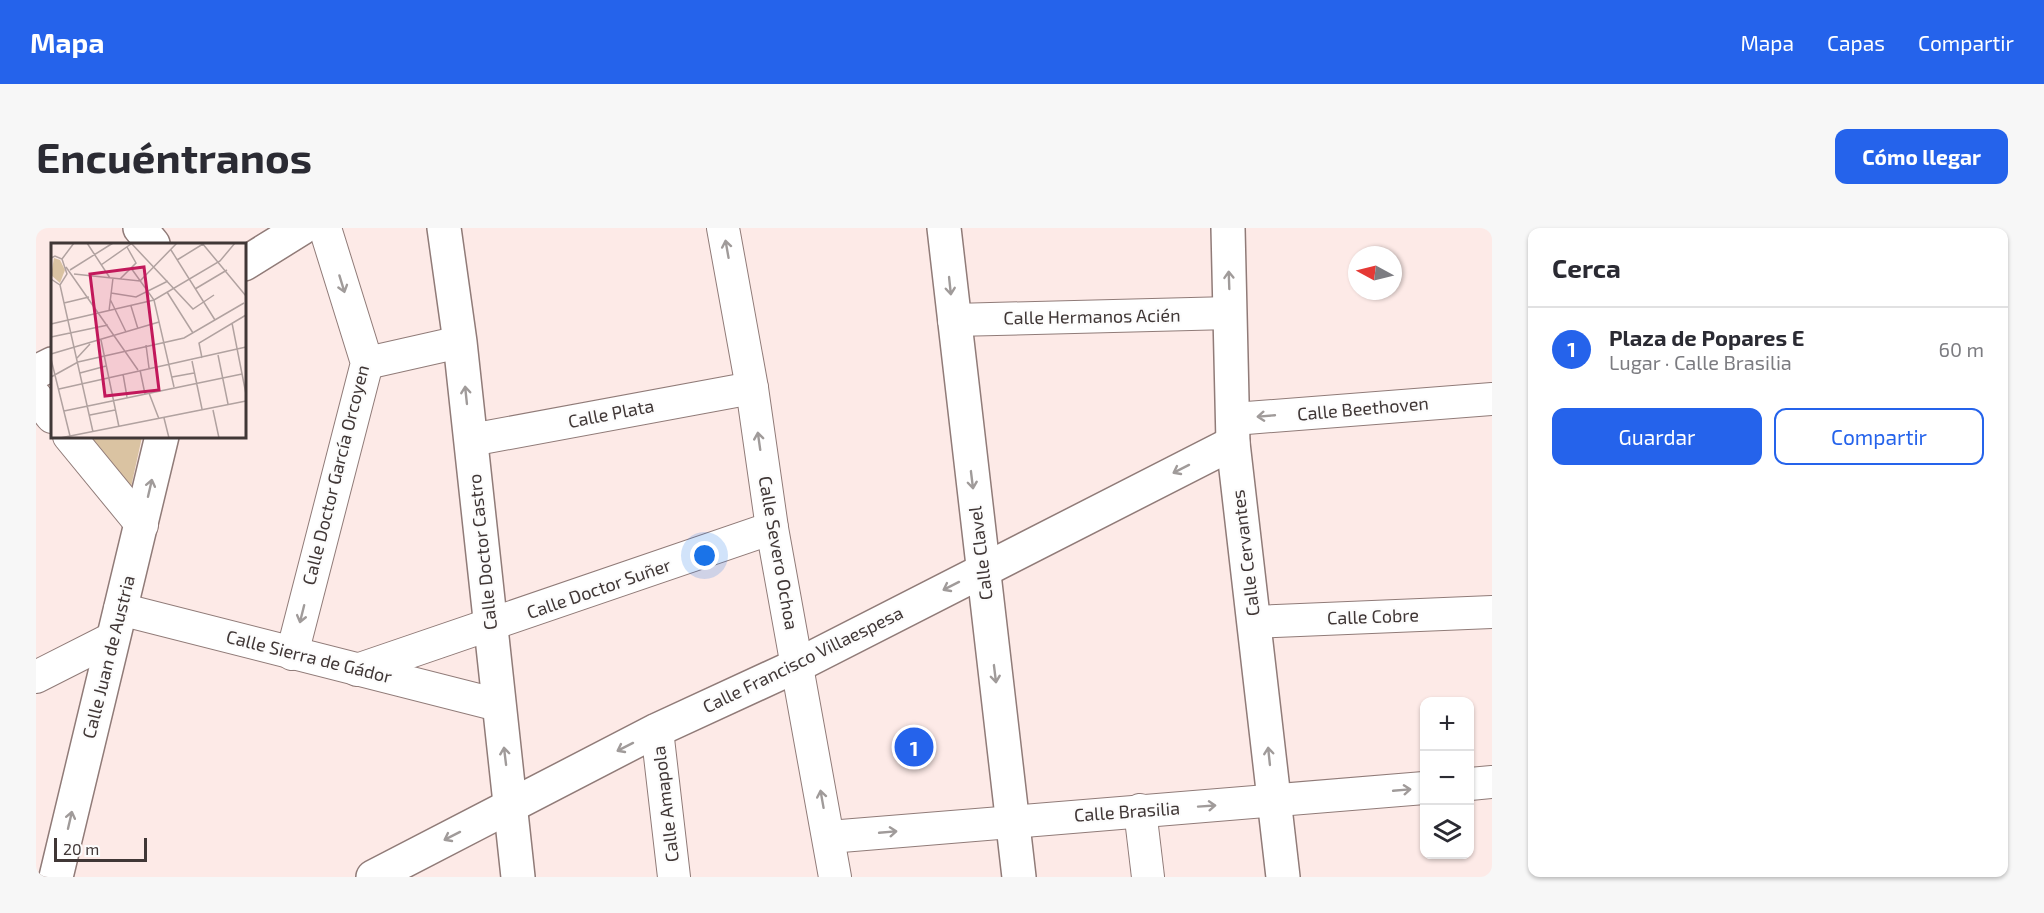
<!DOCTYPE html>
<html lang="es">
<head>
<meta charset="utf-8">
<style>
	body { margin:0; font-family:"Exo 2",sans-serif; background:#f7f7f7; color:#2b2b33 }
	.controls { position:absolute; right:18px; bottom:18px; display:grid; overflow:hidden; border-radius:12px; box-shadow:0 2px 4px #0004 }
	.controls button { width:54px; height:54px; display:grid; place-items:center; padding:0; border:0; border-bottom:2px solid #e1e1e2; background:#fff; color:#2b2b33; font:30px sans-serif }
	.compass { position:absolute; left:1312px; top:18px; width:54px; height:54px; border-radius:50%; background:#fff; box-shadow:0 2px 4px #0004; rotate:277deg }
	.scale { position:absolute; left:18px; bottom:15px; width:93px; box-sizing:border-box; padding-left:6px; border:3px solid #403736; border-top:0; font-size:16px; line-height:21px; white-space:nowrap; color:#403736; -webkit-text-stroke:4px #fcfcfc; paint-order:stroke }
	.you { position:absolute; left:669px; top:328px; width:21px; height:21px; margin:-15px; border:4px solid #fff; border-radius:50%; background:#1a73e8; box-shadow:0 0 0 9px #1a73e833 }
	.badge { display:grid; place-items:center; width:39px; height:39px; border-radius:50%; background:#2563eb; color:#fff; font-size:20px; font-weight:700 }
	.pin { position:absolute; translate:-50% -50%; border:3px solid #fff; box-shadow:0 2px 6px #0006 }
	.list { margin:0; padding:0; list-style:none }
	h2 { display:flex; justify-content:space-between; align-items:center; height:78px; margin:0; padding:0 24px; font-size:26px }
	h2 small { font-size:20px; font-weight:400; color:#7c7c81 }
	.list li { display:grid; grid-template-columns:39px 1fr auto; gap:18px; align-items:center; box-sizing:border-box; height:84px; padding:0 24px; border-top:2px solid #e1e1e2 }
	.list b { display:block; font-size:22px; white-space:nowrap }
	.list p { margin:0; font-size:20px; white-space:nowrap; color:#7c7c81 }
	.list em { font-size:20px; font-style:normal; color:#7c7c81 }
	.actions { display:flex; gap:12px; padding:18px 24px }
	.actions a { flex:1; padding:14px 0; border:2px solid #2563eb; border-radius:12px; text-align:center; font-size:21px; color:#2563eb }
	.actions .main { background:#2563eb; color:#fff }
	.icon { flex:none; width:33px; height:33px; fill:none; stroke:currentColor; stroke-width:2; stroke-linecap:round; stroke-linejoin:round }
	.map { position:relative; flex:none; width:1456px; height:649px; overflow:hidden; border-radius:12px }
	header { display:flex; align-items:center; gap:36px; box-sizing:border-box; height:84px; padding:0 30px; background:#2563eb; color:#fff }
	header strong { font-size:28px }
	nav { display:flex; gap:33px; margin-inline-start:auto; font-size:21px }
	.intro { display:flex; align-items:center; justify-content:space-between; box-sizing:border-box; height:144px; padding:0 36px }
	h1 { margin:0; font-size:42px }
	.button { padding:15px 27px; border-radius:12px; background:#2563eb; color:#fff; font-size:21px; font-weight:700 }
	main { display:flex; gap:36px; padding:0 36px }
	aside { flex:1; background:#fff; border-radius:12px; box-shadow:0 2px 4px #0004 }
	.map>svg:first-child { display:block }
	.green { fill:#dac3a2 }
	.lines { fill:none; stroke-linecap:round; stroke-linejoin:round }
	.street-casing { stroke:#907b78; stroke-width:34 }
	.secondary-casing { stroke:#907b78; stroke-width:36 }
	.street { stroke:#fff; stroke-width:32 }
	.secondary { stroke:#fff; stroke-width:33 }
	.oneway { stroke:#a09b9a }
	.labels { text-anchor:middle; stroke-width:4.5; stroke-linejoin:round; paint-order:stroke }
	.street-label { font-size:18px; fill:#403736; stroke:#fcfcfc }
	.inset-road { fill:none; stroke:#b1a2a0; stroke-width:1.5 }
	.view { fill:#c2185b; fill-opacity:0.15; stroke:#c2185b; stroke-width:3 }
	.inset-edge { fill:none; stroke:#403736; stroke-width:3 }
</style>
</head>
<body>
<header>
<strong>Mapa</strong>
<nav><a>Mapa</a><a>Capas</a><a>Compartir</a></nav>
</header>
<div class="intro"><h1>Encuéntranos</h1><a class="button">Cómo llegar</a></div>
<main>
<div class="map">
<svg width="1456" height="649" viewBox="0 0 1456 649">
	<rect width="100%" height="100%" fill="#fdeae7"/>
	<path class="green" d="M54,209H106L95,259Z"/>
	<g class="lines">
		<defs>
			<g id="street">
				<path d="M687,0L716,160L736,300L799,649"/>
				<path d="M918,92L1194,85"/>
				<path d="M331,135L424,114"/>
				<path d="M0,169L16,189"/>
				<path d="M1198,191L1456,171"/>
				<path d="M33,208L106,297"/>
				<path d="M435,212L716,160"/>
				<path d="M84,381L462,477"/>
				<path d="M1218,394L1456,384"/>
				<path d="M256,426L331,135L289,0"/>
				<path d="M321,442L736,300"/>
				<path d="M0,449L77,410"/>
				<path d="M621,502L638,649"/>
				<path d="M1434,556L1456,554"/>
				<path d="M1104,582L1112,649"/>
				<path d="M793,609L1388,560"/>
			</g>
			<g id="secondary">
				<path d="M104,0L117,16"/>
				<path d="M408,0L424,114L482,649"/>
				<path d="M908,0L983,649"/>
				<path d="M1192,0L1197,215L1247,649"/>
				<path d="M208,36L266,0"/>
				<path d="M0,144L16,136"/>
				<path d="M20,649L126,208"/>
				<path d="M337,649L621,502L762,437L1197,215"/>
			</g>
		</defs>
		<use href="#street" class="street-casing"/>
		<use href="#secondary" class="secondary-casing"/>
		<use href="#street" class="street"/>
		<use href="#secondary" class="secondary"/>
	</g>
	<defs><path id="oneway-shaft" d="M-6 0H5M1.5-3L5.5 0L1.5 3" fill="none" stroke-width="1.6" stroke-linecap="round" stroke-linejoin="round" transform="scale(1.5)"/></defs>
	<g class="oneway">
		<use href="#oneway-shaft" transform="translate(691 21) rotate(-100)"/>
		<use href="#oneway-shaft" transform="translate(1193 52) rotate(-92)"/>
		<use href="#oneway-shaft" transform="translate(306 56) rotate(73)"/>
		<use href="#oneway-shaft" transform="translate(914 58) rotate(84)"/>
		<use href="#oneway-shaft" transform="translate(430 167) rotate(-96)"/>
		<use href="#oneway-shaft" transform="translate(1230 188) rotate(175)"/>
		<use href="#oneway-shaft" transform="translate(723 213) rotate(-98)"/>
		<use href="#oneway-shaft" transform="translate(1145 241) rotate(153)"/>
		<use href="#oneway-shaft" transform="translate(936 252) rotate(83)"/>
		<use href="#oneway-shaft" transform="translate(114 260) rotate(-77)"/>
		<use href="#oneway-shaft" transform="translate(915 358) rotate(153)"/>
		<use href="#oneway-shaft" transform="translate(266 386) rotate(104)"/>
		<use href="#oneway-shaft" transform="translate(959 446) rotate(83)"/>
		<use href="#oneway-shaft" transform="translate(589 519) rotate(153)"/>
		<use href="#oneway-shaft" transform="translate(469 528) rotate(-97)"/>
		<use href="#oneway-shaft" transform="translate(1233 528) rotate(-96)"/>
		<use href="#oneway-shaft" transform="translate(1366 562) rotate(-5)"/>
		<use href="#oneway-shaft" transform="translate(786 571) rotate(-100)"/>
		<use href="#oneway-shaft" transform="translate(1171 578) rotate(-4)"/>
		<use href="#oneway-shaft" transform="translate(34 592) rotate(-77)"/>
		<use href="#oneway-shaft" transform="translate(852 604) rotate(-5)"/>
		<use href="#oneway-shaft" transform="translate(416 608) rotate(153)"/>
	</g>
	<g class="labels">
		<g class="street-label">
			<text transform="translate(1056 89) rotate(-1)" y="6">Calle Hermanos Acién</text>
			<text transform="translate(1327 181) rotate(-5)" y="6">Calle Beethoven</text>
			<text transform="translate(575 186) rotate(-11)" y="6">Calle Plata</text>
			<text transform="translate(300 247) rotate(-76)" y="6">Calle Doctor García Orcoyen</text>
			<text transform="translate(447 324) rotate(-96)" y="6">Calle Doctor Castro</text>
			<text transform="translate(742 325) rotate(80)" y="6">Calle Severo Ochoa</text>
			<text transform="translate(945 325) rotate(-97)" y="6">Calle Clavel</text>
			<text transform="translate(1210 325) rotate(-97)" y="6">Calle Cervantes</text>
			<text transform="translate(563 361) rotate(-19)" y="6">Calle Doctor Suñer</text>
			<text transform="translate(1337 389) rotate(-2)" y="6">Calle Cobre</text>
			<text transform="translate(73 429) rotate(-76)" y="6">Calle Juan de Austria</text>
			<text transform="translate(273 429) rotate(14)" y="6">Calle Sierra de Gádor</text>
			<text transform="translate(767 432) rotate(-26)" y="6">Calle Francisco Villaespesa</text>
			<text transform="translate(630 576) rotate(-97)" y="6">Calle Amapola</text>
			<text transform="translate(1091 584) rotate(-4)" y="6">Calle Brasilia</text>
		</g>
	</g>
	<g transform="translate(15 15)">
		<rect width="195" height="195" fill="#fdeae7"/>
		<path d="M3,15L9,17L14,27L9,40L0,32Z" fill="#dac3a2"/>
		<path class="inset-road" d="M36,0L59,35M80,0L142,66L163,52M151,0L195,53M120,7L164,77M0,15L4,13L11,16L16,31L9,42L0,36M11,16L23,0M126,17L152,1M50,22L80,1M15,24L87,127M80,25L103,57L123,144M19,27L62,0M23,31L89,38L126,0M69,36L85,20L76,4M9,42L42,189M144,46L176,27M116,49L142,90M60,50L85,54L117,38M59,56L75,89M13,60L38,54M80,63L87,86M58,68L62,35M181,80L195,151M0,81L103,57L169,18L184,0M0,94L57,82M50,97L68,184M95,102L98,125M0,111L108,79M167,112L177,161M26,115L39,101M151,115L148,100L195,72M0,116L19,193M141,118L151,166M89,127L94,151M29,130L55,123M72,131L76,154M0,134L27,119L133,95L193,60M121,134L143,130M8,146L195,104M98,150L108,176M162,167L168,195M13,168L191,131M39,172L64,167M113,175L118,195M9,195L195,158"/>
		<path class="view" d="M93,24L108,147L54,153L39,31Z"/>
		<rect width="195" height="195" class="inset-edge"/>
	</g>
</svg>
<div class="controls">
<button>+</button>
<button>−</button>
<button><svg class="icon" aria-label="layers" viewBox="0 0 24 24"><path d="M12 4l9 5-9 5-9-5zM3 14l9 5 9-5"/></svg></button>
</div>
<svg class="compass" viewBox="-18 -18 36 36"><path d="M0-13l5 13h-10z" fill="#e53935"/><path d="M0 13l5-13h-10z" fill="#7c7c81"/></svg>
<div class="scale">20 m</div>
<div class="you"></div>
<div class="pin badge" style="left:878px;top:519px">1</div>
</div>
<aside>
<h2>Cerca<small></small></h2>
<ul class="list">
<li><span class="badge">1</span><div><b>Plaza de Popares E</b><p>Lugar · Calle Brasilia</p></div><em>60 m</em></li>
</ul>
<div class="actions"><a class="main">Guardar</a><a>Compartir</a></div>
</aside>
</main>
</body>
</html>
